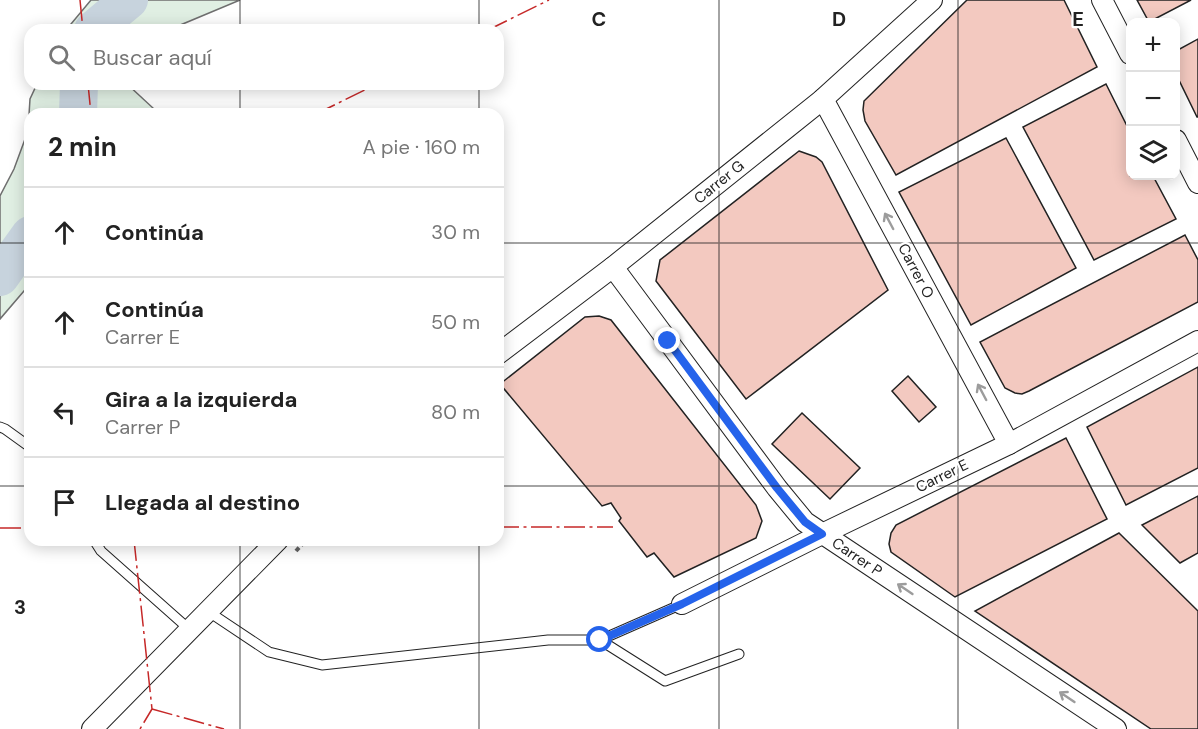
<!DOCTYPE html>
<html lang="es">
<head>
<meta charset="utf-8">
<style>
	body { margin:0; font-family:"DM Sans",sans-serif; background:#f6f6f6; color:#222 }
	.controls { position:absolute; right:18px; top:18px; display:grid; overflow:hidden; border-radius:12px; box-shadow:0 3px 15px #0003 }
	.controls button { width:54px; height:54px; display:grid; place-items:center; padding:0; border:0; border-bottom:2px solid #e0e0e0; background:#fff; color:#222; font:30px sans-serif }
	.stop { position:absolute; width:18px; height:18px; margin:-14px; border:4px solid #2563eb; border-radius:50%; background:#fff }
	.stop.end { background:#2563eb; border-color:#fff; box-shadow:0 2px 6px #0008 }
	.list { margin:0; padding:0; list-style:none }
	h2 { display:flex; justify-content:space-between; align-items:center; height:78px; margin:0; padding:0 24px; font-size:26px }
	h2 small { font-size:20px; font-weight:400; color:#767676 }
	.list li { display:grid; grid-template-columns:39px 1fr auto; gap:18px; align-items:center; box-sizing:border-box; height:90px; padding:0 24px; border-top:2px solid #e0e0e0 }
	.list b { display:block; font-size:22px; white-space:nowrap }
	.list p { margin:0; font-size:20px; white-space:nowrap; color:#767676 }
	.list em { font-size:20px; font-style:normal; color:#767676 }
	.icon { flex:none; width:33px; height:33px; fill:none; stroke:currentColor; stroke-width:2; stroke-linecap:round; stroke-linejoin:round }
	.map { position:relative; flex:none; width:1198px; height:729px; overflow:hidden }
	.search { position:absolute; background:#fff; box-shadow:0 3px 15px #0003; left:24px; top:24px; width:480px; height:66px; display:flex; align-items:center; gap:15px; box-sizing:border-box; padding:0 21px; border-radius:18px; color:#767676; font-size:22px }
	.panel { position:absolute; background:#fff; box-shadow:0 3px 15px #0003; left:24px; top:108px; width:480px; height:438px; border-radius:18px }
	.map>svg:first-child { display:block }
	.green { fill:#e0efe3; stroke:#6f6f6f; stroke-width:1.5 }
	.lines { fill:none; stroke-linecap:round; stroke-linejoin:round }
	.river { stroke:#c7d3dd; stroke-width:38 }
	.building { fill:#f3c9c0; stroke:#222; stroke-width:1.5 }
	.service-casing { stroke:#222; stroke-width:11 }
	.minor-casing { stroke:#222; stroke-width:22 }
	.path { stroke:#646464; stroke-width:4; stroke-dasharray:4.5 3; stroke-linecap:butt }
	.service { stroke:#fff; stroke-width:9 }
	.minor { stroke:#fff; stroke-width:20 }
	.power { stroke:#c62828; stroke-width:1.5; stroke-dasharray:21 4.5 3 4.5; stroke-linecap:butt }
	.oneway { stroke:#9c9c9c }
	.route { stroke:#2563eb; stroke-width:8 }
	.grid { fill:none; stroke:#222; stroke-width:1.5; stroke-opacity:0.55 }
	.labels { text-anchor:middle; stroke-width:4.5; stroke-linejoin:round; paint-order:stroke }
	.street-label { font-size:15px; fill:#222; stroke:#fff }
	.grid-label { font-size:20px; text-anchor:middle; font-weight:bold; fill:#222; stroke:#fff; stroke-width:4.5; stroke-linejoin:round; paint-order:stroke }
</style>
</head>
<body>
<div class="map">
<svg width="1198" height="729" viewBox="0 0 1198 729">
	<rect width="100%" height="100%" fill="#fff"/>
	<g class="green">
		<path d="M91,0H240L178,26L174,30H66Z"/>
		<path d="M37,84H127L153,108L149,114H30V284L0,319V196L14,169L28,131L30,99Z"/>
	</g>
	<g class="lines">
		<g class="river">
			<path d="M93,30L129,0"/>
			<path d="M78,114L79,84"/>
			<path d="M0,277L30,235"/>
		</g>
	</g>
	<g class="building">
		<path d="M967,0H1064L1097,67L896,175L865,121L863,110L864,101Z"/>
		<path d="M1137,0H1191L1149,22Z"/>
		<path d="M1198,39V117H1197L1176,74V51Z"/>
		<path d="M1106,84L1130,132V176H1153L1176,219L1094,260L1023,127Z"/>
		<path d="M1006,138L1076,268L971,325L899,192Z"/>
		<path d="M799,151L816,157L822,162L888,290L746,399L656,281L660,260Z"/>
		<path d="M1185,235L1198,260V302L1029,391L1022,394L1015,393L1005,388L980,342Z"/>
		<path d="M599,316L611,320L756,505L762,521L756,538L674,577L654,553L647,557L619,521L621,518L611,503L602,506L500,384L585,317Z"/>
		<path d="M1198,367V468L1126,505L1087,427Z"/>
		<path d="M908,376L936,407L919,422L892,391Z"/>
		<path d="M802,413L860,468L830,499L772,444Z"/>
		<path d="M1066,438L1107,519L955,597L891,552L889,544L891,533L896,525Z"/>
		<path d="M1198,496V553L1180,563L1142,525Z"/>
		<path d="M1119,533L1198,611V729H1151L975,611Z"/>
	</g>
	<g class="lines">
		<defs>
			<g id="service">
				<path d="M0,427L5,429L30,447"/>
				<path d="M94,540L101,551L190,630"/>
				<path d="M209,612L269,652L322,665L548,640H600L665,681L739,654"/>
				<path d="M600,640L682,604"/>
			</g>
			<g id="minor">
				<path d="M1102,0L1130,54"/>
				<path d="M823,99L1009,444"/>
				<path d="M1176,140L1198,183"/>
				<path d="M613,267L777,488L805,522L1116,729"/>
				<path d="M498,354L613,267L823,99L932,0"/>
				<path d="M682,604L822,534L1009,444L1198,341"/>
				<path d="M92,729L278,540"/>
			</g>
		</defs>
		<use href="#service" class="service-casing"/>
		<use href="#minor" class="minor-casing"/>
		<path class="path" d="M296,551L306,540"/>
		<use href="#service" class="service"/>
		<use href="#minor" class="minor"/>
		<g class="power">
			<path d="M80,0L83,30"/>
			<path d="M488,30L549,0"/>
			<path d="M88,84L91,114"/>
			<path d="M316,114L377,84"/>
			<path d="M498,527H613"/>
			<path d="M0,528H30"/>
			<path d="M134,540L152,709L140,729"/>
			<path d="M152,709L224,729"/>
		</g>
	</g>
	<defs><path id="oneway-shaft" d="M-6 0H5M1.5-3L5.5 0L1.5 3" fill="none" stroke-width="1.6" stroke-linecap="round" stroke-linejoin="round" transform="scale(1.5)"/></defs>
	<g class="oneway">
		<use href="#oneway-shaft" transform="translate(889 221) rotate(-118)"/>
		<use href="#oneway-shaft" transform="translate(982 392) rotate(-118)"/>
		<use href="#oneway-shaft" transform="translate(905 589) rotate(-146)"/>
		<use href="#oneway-shaft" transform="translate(1067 697) rotate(-146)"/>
	</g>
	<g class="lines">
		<path class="route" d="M600,640L682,604L822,534L805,522L777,488L668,341"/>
	</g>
	<path class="grid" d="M240,0V30M479,0V30M719,0V729M958,0V729M240,84V114M479,84V114M0,243H30M498,243H1198M0,486H30M498,486H1198M240,540V729M479,540V729"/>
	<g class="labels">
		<g class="street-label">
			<text transform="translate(719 182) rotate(-39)" y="5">Carrer G</text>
			<text transform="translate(916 271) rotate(62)" y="5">Carrer O</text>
			<text transform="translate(942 476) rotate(-26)" y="5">Carrer E</text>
			<text transform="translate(857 557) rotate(34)" y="5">Carrer P</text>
		</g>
	</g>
	<g class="grid-label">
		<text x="599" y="26">C</text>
		<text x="839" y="26">D</text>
		<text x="1078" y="26">E</text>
		<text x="20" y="614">3</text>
	</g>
</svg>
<div class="controls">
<button>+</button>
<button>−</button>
<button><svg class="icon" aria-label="layers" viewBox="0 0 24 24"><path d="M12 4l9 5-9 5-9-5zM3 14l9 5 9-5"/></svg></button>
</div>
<div class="stop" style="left:600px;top:640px"></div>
<div class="stop end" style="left:668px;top:341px"></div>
<div class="search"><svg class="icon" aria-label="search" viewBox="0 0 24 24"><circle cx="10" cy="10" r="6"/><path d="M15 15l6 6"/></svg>Buscar aquí</div>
<section class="panel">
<h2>2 min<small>A pie · 160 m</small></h2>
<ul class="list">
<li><svg class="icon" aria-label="ahead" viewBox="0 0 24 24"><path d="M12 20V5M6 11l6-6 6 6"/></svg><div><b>Continúa</b></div><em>30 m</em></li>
<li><svg class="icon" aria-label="ahead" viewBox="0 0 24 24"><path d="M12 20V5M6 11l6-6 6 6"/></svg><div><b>Continúa</b><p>Carrer E</p></div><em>50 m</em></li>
<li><svg class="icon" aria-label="left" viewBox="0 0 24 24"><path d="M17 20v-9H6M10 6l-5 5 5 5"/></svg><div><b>Gira a la izquierda</b><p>Carrer P</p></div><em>80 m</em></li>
<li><svg class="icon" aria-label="arrive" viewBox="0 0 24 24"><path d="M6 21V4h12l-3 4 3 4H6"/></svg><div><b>Llegada al destino</b></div></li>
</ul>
</section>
</div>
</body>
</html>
